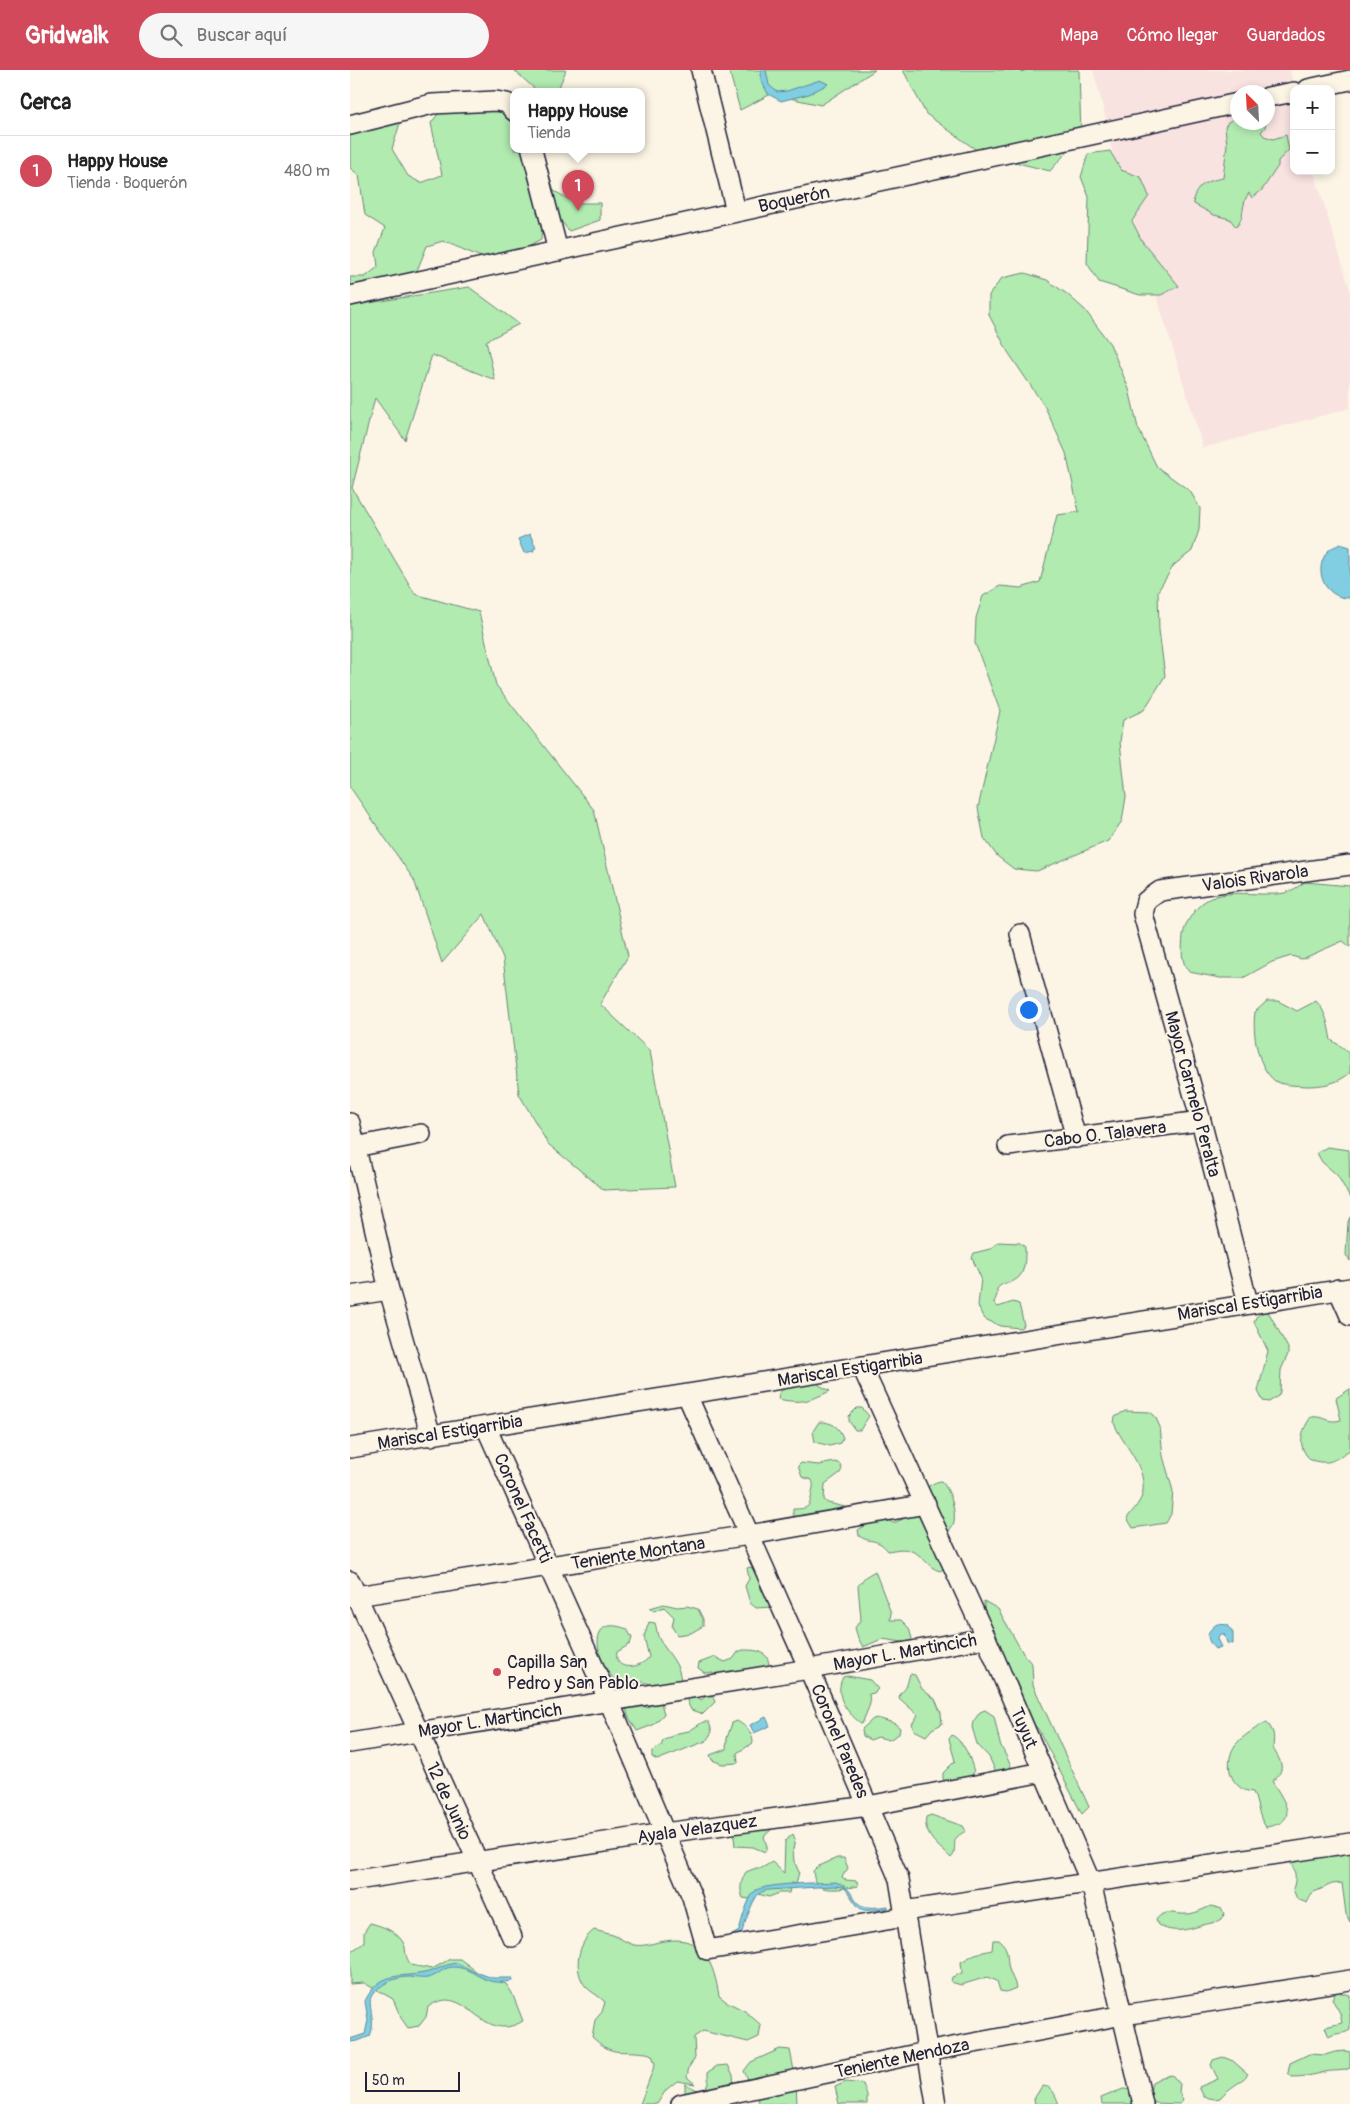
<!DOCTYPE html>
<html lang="es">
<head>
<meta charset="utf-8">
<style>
	body { margin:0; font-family:Pangolin,sans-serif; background:#f6f6f6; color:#222 }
	.controls { position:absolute; right:15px; top:15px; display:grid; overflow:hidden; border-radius:10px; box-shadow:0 2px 8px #0003 }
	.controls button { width:45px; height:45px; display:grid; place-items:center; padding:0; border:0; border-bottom:1px solid #e0e0e0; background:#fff; color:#222; font:25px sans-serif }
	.compass { position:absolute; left:880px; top:15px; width:45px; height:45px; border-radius:50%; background:#fff; box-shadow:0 2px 8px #0003; rotate:336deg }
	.scale { position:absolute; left:15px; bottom:12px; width:95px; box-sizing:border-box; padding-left:5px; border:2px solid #22223b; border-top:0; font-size:14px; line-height:18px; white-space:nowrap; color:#22223b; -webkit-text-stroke:4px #fcf5e5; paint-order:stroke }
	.you { position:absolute; left:678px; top:939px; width:18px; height:18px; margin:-12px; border:4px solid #fff; border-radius:50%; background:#1a73e8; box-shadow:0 0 0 8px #1a73e833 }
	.badge { display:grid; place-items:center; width:32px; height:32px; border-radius:50%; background:#d1495b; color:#fff; font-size:16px; font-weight:700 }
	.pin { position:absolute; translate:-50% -41px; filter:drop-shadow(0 1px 2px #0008) }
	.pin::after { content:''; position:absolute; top:26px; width:18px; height:15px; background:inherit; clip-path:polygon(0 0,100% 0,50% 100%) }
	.popup { position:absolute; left:160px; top:18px; width:135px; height:65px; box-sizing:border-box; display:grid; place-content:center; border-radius:10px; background:#fff; filter:drop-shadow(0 1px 4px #0005); font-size:16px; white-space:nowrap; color:#767676 }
	.popup b { font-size:19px; color:#222 }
	.popup::after { content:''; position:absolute; left:50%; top:100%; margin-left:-10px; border:10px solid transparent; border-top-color:#fff }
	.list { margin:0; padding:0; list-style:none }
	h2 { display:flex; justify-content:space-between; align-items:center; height:65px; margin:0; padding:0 20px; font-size:21px }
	h2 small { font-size:16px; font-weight:400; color:#767676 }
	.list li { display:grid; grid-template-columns:32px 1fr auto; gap:15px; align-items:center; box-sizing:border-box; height:70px; padding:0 20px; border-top:1px solid #e0e0e0 }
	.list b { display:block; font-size:19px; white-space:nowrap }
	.list p { margin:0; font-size:16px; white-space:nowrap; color:#767676 }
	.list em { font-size:16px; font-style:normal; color:#767676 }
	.icon { flex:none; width:28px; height:28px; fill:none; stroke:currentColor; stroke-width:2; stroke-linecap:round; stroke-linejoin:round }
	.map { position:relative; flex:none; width:1000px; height:2034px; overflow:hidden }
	header { display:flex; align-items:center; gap:30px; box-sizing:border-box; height:70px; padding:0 25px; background:#d1495b; color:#fff }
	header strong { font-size:24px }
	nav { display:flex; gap:28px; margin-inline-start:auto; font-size:18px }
	.search { width:350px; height:45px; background:#f6f6f6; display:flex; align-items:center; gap:12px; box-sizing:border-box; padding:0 18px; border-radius:28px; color:#767676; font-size:19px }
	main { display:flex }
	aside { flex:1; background:#fff }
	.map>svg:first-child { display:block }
	.built { fill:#f8e3e1 }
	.green { fill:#b1ebb0; stroke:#6a8676 }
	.water { fill:#81cde1; stroke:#5b899f }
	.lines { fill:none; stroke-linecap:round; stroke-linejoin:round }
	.minor-casing { stroke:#22223b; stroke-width:22 }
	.minor { stroke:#fcf5e5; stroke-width:19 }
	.poi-dot { fill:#d1495b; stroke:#fcf5e5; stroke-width:2 }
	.labels { text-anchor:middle; stroke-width:4; stroke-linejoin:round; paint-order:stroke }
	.street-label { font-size:18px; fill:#22223b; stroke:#fcf5e5 }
	.poi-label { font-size:18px; fill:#22223b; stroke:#fcf5e5; text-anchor:start }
</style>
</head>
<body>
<header>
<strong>Gridwalk</strong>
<div class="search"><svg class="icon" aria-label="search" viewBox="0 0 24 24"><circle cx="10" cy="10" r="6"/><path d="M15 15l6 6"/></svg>Buscar aquí</div>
<nav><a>Mapa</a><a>Cómo llegar</a><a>Guardados</a></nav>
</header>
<main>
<aside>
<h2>Cerca<small></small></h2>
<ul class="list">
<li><span class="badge">1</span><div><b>Happy House</b><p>Tienda · Boquerón</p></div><em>480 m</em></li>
</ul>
</aside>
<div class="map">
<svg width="1000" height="2034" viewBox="0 0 1000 2034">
	<rect width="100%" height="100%" fill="#fcf5e5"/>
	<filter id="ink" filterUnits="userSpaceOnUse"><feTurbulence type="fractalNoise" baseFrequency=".02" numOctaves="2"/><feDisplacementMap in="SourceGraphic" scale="10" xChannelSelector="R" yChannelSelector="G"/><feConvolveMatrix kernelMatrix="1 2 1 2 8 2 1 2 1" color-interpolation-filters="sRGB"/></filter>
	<g filter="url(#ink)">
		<g class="built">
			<path d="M743,0H940L943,13L900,22H888L887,25L757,53Z"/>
			<path d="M943,29L944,101H964L1000,220V338L853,378L759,70L887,41L888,52H918V35Z"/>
		</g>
		<g class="green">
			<path d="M164,0H216L207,22H188Z"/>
			<path d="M379,0H525L471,35L421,24L390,40Z"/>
			<path d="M553,0H669L671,2L677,0H729L731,66L700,101L632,84L576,44Z"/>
			<path d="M156,29L164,40V80H192L204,121L226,133H250V150L219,161L204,142L192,152L191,170L169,182L138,190L93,171L77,176L66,203L0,221V207H15L28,197L26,182L35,158L15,145L9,105L0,98V46L46,44L50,53L42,79L58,106L71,113L92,105L81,53L88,44Z"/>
			<path d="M887,47L888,52L916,53L915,57L911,62L914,66L923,69L936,65L939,80L928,91V96L912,120L902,128L899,123C891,132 895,149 886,157L880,149L864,145L844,134L843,129C849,113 858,111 873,108L877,74L875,57L878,52Z"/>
			<path d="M760,81L771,100L791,107L799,126L782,151L792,171L829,216L811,225H790L749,212L737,193L739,127L731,107L738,84Z"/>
			<path d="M675,203L697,210L717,224L735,240L760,274L779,319L788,358L807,397L840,421L850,438L849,460L842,481L824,495L808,521L809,560L815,606L794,640L773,650L770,672L776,727L772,751L758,771L687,801L664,799L647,786L634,768L628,738L650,641L625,573L626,548L633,526L650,516L671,518L690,512L707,445L729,442L716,383L695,337L658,282L639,245V225L652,208Z"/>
			<path d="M119,217L169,254L136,271L145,310L82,285L55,370L25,328L2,418L65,524L129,542L146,615L244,740L278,886L250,934L300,981L325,1117L254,1120L198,1074L169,1024L153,888L134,844L92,893L64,810L0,717V236Z"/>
			<path d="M955,812L1000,816V877L993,871L952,889L941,886L922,892L893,908H870L839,902C830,890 832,880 833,865C835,855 840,846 847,838C869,814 906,828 935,823C942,821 949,816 955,812Z"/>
			<path d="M917,931H928L947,941L966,931C977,943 978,955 981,970C1000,982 1000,980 1000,1003C987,1014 972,1016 956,1016C946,1015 934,1016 925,1011C907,997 902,962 905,942Z"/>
			<path d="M977,1077L999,1080L1000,1127L987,1105L972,1092L967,1083Z"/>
			<path d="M1000,1147V1191L996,1185L998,1152Z"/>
			<path d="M648,1172L670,1173L675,1177C675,1187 676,1205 665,1210C657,1214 652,1212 647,1219V1225L644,1233L648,1237L663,1232L669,1234L674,1255L670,1258L650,1256L635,1249L632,1245L628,1236L631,1208L622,1188L624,1183L640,1179Z"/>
			<path d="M914,1241L919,1243L938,1278V1284L931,1300L930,1322L928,1326L919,1332L913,1331L908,1321L918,1281L904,1252L906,1247Z"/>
			<path d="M469,1305V1315L480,1321C460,1331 451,1334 428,1329L429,1323L440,1314Z"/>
			<path d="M1000,1319V1380C984,1389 982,1396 961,1390C946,1377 951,1361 961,1347C974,1345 976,1354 991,1350L986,1328Z"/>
			<path d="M507,1338H512L519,1346L510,1360H505L499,1351V1346Z"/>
			<path d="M775,1341L800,1342L805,1346L810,1357L813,1386L823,1421L821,1444L816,1453L783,1458L777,1448C783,1440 792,1431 793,1421C796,1395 772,1374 764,1353L765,1347Z"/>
			<path d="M469,1352C482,1352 489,1356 493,1368L490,1373L480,1376L465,1372L463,1361Z"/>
			<path d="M485,1392L490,1394L492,1399L490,1403L475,1414L474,1430L478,1433L495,1437L494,1442L446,1449L443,1444V1439C459,1439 460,1437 462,1422C463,1417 464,1415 462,1410L452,1407L448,1396L451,1393L468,1395Z"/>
			<path d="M591,1411C600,1419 606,1440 604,1452C603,1457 598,1460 597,1466C595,1476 596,1487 595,1498L590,1501C577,1498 573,1483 558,1480C552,1478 545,1480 538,1481C527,1467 521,1474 509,1466L508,1460L521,1452L535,1447L543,1453L553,1449L554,1444C564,1433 575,1413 591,1411Z"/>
			<path d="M400,1497C411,1502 411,1508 411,1520L417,1526L422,1537L406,1538L400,1533L395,1516L399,1509L397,1498Z"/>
			<path d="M525,1501L541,1543L540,1550H551L559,1558L562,1569L559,1573L532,1569L513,1577L508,1568L505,1558L511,1549L508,1516L515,1507Z"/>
			<path d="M634,1531L648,1539L674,1585L682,1594L683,1615L739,1737L732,1744L688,1659L673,1643L634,1542Z"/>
			<path d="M314,1534L327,1537L337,1536L348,1539L353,1549V1556L341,1563L327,1565L322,1557L324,1547L314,1537L304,1541L300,1538Z"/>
			<path d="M299,1552L305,1553C307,1559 307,1567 311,1572C320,1586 330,1594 331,1612L306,1618C289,1606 289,1616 272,1616C249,1603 230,1541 277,1559L282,1568L280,1574L267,1582C263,1602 291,1599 299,1587L294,1567Z"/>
			<path d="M393,1580C405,1580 418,1580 419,1595L417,1597L366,1607L363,1602L355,1603L348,1598L349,1593L365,1587L375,1592L383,1589L388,1582Z"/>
			<path d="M560,1604L565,1605L572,1619L585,1629L591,1643L592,1654L582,1659L576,1666L564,1660L562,1654L568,1645L549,1628L550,1623C558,1619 557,1612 560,1604Z"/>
			<path d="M498,1606L520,1610L528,1619L524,1623L519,1624L520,1634L512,1654C498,1644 483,1626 493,1607Z"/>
			<path d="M359,1624L363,1627L365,1632L353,1644L341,1640L337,1631L341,1627L347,1626L351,1630Z"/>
			<path d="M305,1631L311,1633L314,1644L303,1655L287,1661L278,1646L276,1637L289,1632L297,1638Z"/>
			<path d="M635,1640L644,1646L650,1674L661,1696L660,1702H646L639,1687L627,1674L622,1657L623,1652L630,1642Z"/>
			<path d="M527,1648L544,1653L550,1658L549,1664L539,1670L528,1667L520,1670L513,1666L512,1659L523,1649Z"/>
			<path d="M387,1651C396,1656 403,1663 403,1673L387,1683L388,1693L372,1694L362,1690L360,1685L376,1679L377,1668L382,1653Z"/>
			<path d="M353,1652H359L362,1662L356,1671L307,1690L302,1687V1682L311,1676L313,1671L328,1663L339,1661Z"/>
			<path d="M917,1652C925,1664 924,1664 923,1678C930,1691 938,1699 922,1711C934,1731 951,1752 916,1757C908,1747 908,1733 903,1722C879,1720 873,1691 886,1674C889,1669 911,1654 917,1652Z"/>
			<path d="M602,1665C615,1673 620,1687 624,1702L621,1707L597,1712L593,1709V1703L605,1691L599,1669Z"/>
			<path d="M581,1745L613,1756L616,1761C601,1769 606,1770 604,1784L601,1788C589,1776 573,1766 576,1747Z"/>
			<path d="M419,1757L421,1760L414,1766L417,1777L415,1782L403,1777L385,1776L384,1767L386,1761Z"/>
			<path d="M443,1764L445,1769L443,1780L444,1791L449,1802L446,1814L441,1813L439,1823H429L419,1827L408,1824L399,1829L393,1828C389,1819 391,1810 396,1802L406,1798H412L422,1792L434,1803L435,1771Z"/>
			<path d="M966,1782L987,1786L1000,1782V1852L996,1844L992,1813L982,1814L962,1823L957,1833L947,1829L943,1819C947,1807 946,1800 938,1790Z"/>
			<path d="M487,1788H494L498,1798L492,1807L496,1810L507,1811L508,1816C498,1818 478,1822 468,1816C464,1813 464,1806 463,1801L467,1797Z"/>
			<path d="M861,1836L872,1839L874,1844L872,1849C866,1853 860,1853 853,1855C837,1860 823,1864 808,1855L806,1850C814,1838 825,1845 837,1844C845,1844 853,1839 861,1836Z"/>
			<path d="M20,1853C33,1856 51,1863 55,1877C56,1885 56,1888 61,1895L82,1899L100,1889H110L134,1907L156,1914L162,1923L173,1951C130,1977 117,1909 78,1937L76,1947L69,1956L58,1958L51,1948L43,1929L14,1913L0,1914V1882L14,1873V1862Z"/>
			<path d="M244,1860C250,1862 257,1863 263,1865C270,1868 277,1873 284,1875C295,1877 305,1872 315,1871C354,1864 364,1895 369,1926L377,1932L395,1941L411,1955L409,1967L398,1972L353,1961L344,1967L345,1988L339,1997L337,2007L345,2014L327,2011L316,2020L307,2034H290L305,1994L302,1985C296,1982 292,1983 286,1982C263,1981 261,1984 242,1967L245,1950L252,1942L255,1932C249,1926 241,1922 236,1917C222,1900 228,1872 244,1860Z"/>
			<path d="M643,1870H649C660,1879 656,1887 659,1899C661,1906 665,1911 666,1918L656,1922L650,1921L647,1911L637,1907L611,1915L601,1912L602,1907L612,1903L611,1892L625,1884L642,1880Z"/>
			<path d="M988,1922L1000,1925V1960C993,1965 986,1962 979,1967L975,1957L992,1953L990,1943L982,1929L984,1924Z"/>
			<path d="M430,1979L440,1980L446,2011L447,2034H410L394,2001L401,1992Z"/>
			<path d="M996,1981L1000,1982V1998C992,2002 984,2000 975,2002C964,2005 954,2007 942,2007L938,2003L940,1993L959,1984L975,1985L985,1982Z"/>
			<path d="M873,1987L883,1991L898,2004C890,2014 879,2017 870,2028L865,2029L854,2027L849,2017L868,2009L861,1995L863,1990Z"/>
			<path d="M378,1995L383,2005L384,2015H374L364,2019L365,2029L371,2034H339L335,2024V2014L354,2023L358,2013V2002L367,1996Z"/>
			<path d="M822,2005L830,2014L829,2022L833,2031L829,2034L804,2033L800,2022L802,2012L812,2007Z"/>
			<path d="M496,2012L513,2014L517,2025V2034H489L485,2017Z"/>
			<path d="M692,2016C703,2016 705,2025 709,2034H685L684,2029Z"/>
			<path d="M773,2019L783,2020L789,2034H752L751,2028Z"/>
		</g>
		<g class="water">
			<path d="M411,0H416L419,15L427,22L437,21L470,10L478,14L459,24L431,31L418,24L411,10Z"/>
			<path d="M180,464L186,478L183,479L184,481L174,483L168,469Z"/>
			<path d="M990,474L1000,477V528C973,529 962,497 979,480C982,477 987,476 990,474Z"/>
			<path d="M867,1554L878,1555L883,1563V1574L877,1573L874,1564H870L867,1569L871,1577L865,1579C856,1569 855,1562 867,1554Z"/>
			<path d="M416,1647L420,1656L404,1663L400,1655Z"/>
			<path d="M486,1812C513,1822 494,1843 538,1836V1838C505,1844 512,1840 494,1817L484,1816L418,1820C415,1821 412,1821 410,1823C403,1827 394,1856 391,1865L372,1871L389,1861C391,1852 398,1827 405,1821C414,1813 471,1813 486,1812Z"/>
			<path d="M107,1893L125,1902L143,1908H163L162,1911C156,1912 146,1913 140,1911C128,1907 117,1897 104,1897C93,1897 90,1904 81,1907C73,1910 66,1907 58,1907C45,1907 30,1914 22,1925C16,1934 27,1949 20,1966L8,1971L0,1972V1969L15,1964L18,1950L15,1931C30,1901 47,1908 74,1903C86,1901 94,1894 107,1893Z"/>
		</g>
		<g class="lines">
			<defs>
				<g id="minor">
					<path d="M351,0L386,141"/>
					<path d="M958,19L1000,10"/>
					<path d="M918,27L944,22"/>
					<path d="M0,55L82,34L146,31L157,33L164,41"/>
					<path d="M182,80L208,181"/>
					<path d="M0,226L888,33"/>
					<path d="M670,864L726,1068"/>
					<path d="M0,1053L39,1220L81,1366"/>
					<path d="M658,1076L851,1051"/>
					<path d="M0,1078L71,1064"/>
					<path d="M988,1219L1000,1246"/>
					<path d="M0,1226L39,1220"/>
					<path d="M898,1233L851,1051L793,844L796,831L810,821L1000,795"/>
					<path d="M512,1297L636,1568L741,1813L793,2034"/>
					<path d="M337,1325L459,1599L549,1809L586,2034"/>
					<path d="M136,1357L259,1631L342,1827L357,1880L555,1847"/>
					<path d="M0,1378L1000,1218"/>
					<path d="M0,1511L162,1867"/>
					<path d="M0,1527L399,1465L576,1434"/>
					<path d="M0,1673L459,1599L636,1568"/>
					<path d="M0,1811L314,1763L518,1736L693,1702"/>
					<path d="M554,1841L1000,1773"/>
					<path d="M331,2034L576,1982L773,1945L1000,1910"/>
				</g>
			</defs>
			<use href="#minor" class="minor-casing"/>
			<use href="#minor" class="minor"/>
		</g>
	</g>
	<circle class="poi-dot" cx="147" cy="1602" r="5"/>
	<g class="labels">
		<g class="street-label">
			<text transform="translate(444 129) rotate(-12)" y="6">Boquerón</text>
			<text transform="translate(905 808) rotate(-8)" y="6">Valois Rivarola</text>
			<text transform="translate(843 1024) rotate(75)" y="6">Mayor Carmelo Peralta</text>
			<text transform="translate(755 1064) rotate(-7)" y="6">Cabo O. Talavera</text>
			<text transform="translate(900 1233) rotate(-9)" y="6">Mariscal Estigarribia</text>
			<text transform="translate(500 1299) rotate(-9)" y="6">Mariscal Estigarribia</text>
			<text transform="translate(100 1362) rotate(-9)" y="6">Mariscal Estigarribia</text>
			<text transform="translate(173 1438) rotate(66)" y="6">Coronel Facetti</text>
			<text transform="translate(288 1483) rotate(-9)" y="6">Teniente Montana</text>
			<text transform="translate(555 1582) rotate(-10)" y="6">Mayor L. Martincich</text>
			<text transform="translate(140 1650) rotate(-9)" y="6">Mayor L. Martincich</text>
			<text transform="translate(674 1658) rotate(67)" y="6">Tuyut</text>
			<text transform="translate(490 1671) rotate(67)" y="6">Coronel Paredes</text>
			<text transform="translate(99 1731) rotate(65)" y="6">12 de Junio</text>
			<text transform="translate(347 1759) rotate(-8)" y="6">Ayala Velazquez</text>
			<text transform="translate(552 1988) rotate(-12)" y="6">Teniente Mendoza</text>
		</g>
		<g class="poi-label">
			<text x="157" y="1598">Capilla San<tspan x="157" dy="21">Pedro y San Pablo</tspan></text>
		</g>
	</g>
</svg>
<div class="controls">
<button>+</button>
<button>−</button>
</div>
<svg class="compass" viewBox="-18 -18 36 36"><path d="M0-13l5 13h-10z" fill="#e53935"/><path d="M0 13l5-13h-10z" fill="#767676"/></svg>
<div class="scale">50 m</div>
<div class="you"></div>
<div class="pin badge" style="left:228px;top:141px">1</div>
<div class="popup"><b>Happy House</b>Tienda</div>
</div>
</main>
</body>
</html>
